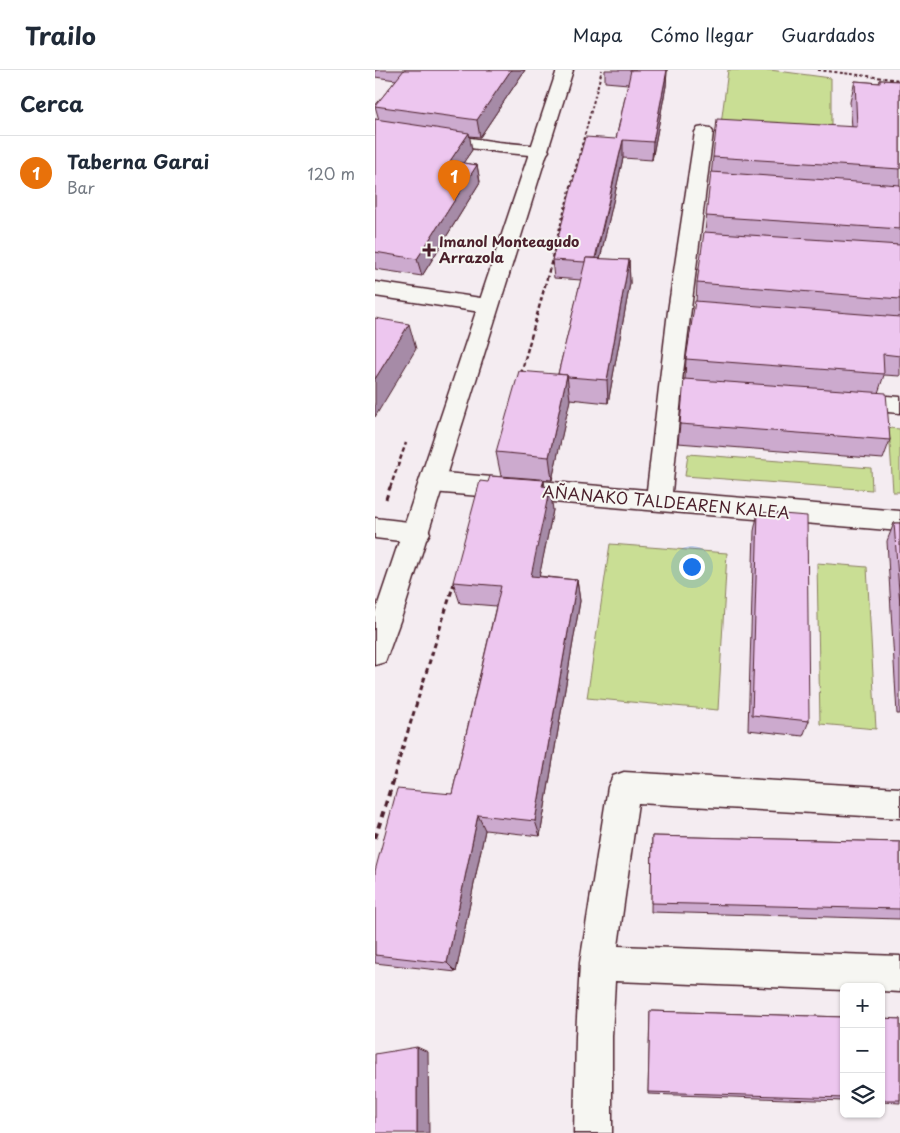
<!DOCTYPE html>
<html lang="es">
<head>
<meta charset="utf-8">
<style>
	body { margin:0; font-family:"Playpen Sans",sans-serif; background:#f6f6f7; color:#1f2937 }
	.controls { position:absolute; right:15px; bottom:15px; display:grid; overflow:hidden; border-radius:8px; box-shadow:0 1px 4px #0004 }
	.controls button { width:45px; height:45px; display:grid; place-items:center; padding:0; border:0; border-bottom:1px solid #e0e1e3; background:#fff; color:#1f2937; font:25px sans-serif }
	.you { position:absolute; left:316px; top:496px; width:18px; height:18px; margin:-12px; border:4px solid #fff; border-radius:50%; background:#1a73e8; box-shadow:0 0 0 8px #1a73e833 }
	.badge { display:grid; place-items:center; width:32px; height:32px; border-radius:50%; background:#4a1f2b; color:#fff; font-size:16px; font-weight:700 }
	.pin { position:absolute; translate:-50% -41px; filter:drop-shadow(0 1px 2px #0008) }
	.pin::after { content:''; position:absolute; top:26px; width:18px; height:15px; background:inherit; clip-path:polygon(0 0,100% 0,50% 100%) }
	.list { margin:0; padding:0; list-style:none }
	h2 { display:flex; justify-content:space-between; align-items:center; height:65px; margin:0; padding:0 20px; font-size:21px }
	h2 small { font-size:16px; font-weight:400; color:#747a83 }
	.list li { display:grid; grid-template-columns:32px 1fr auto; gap:15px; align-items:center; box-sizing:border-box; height:75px; padding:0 20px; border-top:1px solid #e0e1e3 }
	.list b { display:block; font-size:19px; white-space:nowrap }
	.list p { margin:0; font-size:16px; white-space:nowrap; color:#747a83 }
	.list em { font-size:16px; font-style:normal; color:#747a83 }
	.icon { flex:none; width:28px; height:28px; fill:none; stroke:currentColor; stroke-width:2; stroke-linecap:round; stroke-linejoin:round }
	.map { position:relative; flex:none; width:525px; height:1063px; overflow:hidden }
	header { display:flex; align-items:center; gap:30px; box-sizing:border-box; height:70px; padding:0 25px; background:#fff; border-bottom:1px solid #e0e1e3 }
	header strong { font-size:24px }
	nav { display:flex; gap:28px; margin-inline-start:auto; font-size:18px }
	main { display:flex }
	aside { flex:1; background:#fff }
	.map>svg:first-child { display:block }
	.green { fill:#c9de94; stroke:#8a7e60 }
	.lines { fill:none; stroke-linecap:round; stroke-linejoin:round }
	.street-casing { stroke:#4a1f2b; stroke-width:3 }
	.secondary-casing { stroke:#4a1f2b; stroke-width:3 }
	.path-far3 { stroke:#4a1f2b; stroke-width:2; stroke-dasharray:3 2.5; stroke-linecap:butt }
	.path-far2 { stroke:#4a1f2b; stroke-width:2.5; stroke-dasharray:4.5 3; stroke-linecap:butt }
	.path-far1 { stroke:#4a1f2b; stroke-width:3; stroke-dasharray:5 4; stroke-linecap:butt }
	.path { stroke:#4a1f2b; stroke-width:4; stroke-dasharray:6 5; stroke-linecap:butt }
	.street { fill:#f6f6f2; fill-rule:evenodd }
	.secondary { fill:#f6f6f2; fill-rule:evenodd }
	.wall { fill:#ccaace; stroke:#4a1f2b }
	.shaded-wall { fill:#a68ba7; stroke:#4a1f2b }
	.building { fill:#edc6ef; stroke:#4a1f2b }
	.poi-dot { fill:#4a1f2b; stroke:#f6f6f2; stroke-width:2 }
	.labels { text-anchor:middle; stroke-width:4; stroke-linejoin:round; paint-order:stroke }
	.far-poi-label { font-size:14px; font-weight:bold; fill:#4a1f2b; stroke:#f6f6f2; text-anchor:start }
	.street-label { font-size:16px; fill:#4a1f2b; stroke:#f6f6f2 }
</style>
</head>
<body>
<header>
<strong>Trailo</strong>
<nav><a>Mapa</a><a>Cómo llegar</a><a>Guardados</a></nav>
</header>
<main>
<aside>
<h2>Cerca<small></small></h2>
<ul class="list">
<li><span class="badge" style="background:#e8710a">1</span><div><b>Taberna Garai</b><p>Bar</p></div><em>120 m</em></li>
</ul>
</aside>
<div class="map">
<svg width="525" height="1063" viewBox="0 0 525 1063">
	<rect width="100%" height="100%" fill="#f4ecf1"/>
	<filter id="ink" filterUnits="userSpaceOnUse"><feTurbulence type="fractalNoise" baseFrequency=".02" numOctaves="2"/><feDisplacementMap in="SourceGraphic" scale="10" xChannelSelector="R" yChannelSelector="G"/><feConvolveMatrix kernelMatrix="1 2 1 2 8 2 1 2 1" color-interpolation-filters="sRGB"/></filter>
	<g filter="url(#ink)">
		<g class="green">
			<path d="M353,0H395L456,8V61L346,54Z"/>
			<path d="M514,358L525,359V422H518Z"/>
			<path d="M313,384L496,398L497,420L310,406Z"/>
			<path d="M235,474L352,483L343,640L212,628Z"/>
			<path d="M442,493L492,497L501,659L445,654Z"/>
		</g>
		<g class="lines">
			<defs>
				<g id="street">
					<path d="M0,54L123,72L165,76L171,77L174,81L171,85L165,86L123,82L0,64Z"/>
					<path d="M329,57L335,58L338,62L307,311L344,313L352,315L356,321L352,327L344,329L306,327L297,422L525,441V461L57,422L48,419L45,412L48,405L57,402L272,420L293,241L320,62L323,58Z"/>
					<path d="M0,212L112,229L120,231L123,236L120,241L112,243L0,226Z"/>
					<path d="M474,323L525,327V343L474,339L466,337L462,331L466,325Z"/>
					<path d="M0,448L42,453L51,456L55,463L51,470L42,473L0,468Z"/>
					<path d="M249,702L525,718V748L263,733L243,876L525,886V922L506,921V917H469V920L240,911L237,966V1063H199L201,966L205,893L233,717L238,706Z"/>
				</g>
				<path id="secondary" d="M182,0H198L29,540L10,592L0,595V543Z"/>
			</defs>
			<use href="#street" class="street-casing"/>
			<use href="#secondary" class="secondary-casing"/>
			<g class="path-far3">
				<path d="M443,0L525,10"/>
				<path d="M177,187L227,0"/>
			</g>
			<g class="path-far2">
				<path d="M146,304L178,186"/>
				<path d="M15,418L31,373"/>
			</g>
			<g class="path-far1">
				<path d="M11,429L15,417"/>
				<path d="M19,706L80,510"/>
			</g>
			<path class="path" d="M0,768L20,705"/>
			<use href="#street" class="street"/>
			<use href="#secondary" class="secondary"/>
		</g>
		<g class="wall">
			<path d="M0,0H150L105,67L94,66L97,80L88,93L102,95L105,112L47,206L0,199V49L4,50L0,36L21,10L0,7Z"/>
			<path d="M230,0H292L291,16L277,90L248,88L225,189L254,190L255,213L233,333L195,329L177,410L126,406L121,382L183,304L206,210L179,208L177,190L241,69L253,14L230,12Z"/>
			<path d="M505,10L525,11V306L509,305L503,323L515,370L508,389L303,373L305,354L310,309L311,289L321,231L322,213L330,162L338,87L477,57L475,32L480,11L505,13Z"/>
			<path d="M169,417L178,440L164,506L202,510L205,531L165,766L110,760L81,902L0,893V801L77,724L121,536L85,533L78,512Z"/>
			<path d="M383,442L434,651L428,666L373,660L379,461Z"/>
			<path d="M519,453H525V644H522L512,471Z"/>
			<path d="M277,766L525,772V849L276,842Z"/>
			<path d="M275,941L469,947V1031L273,1024Z"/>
			<path d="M506,948L525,949V1033L506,1032Z"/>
		</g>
		<g class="shaded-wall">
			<path d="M136,0H150L105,67L102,50Z"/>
			<path d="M292,0L291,16L277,90L278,72Z"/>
			<path d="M94,63L97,80L78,108L75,91Z"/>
			<path d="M248,70V88L220,211V192Z"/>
			<path d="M102,95L105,112L47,206L42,189Z"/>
			<path d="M254,190L255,213L233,333L232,310Z"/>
			<path d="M34,254L41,279L0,347V309Z"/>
			<path d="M192,305L195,330L177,410L174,387Z"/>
			<path d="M169,410L172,432L175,417L178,440L160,527L156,506Z"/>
			<path d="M202,510L205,531L165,766L160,751Z"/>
			<path d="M103,745L110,760L81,902L72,893Z"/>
			<path d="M42,977L53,982L54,1063H42Z"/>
		</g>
		<g class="building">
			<path d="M29,0H136L102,50L0,36Z"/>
			<path d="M256,0H292L278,72L248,70L220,188H211L210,192L177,190L210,67L241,69Z"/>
			<path d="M505,10L525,11V99L338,87L342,49L482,57L480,11L505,13Z"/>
			<path d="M0,49L94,63L75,91L102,95L42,189L0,182Z"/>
			<path d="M336,102L525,115V159L331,146Z"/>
			<path d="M329,162L525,175V229L322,213Z"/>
			<path d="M211,188L254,190L232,310L193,307L192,305L183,304Z"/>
			<path d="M320,231L525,247V286L508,284L509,304L311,289Z"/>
			<path d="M0,248L34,254L0,309Z"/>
			<path d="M144,301L192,305L174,387L121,382Z"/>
			<path d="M309,309L511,323L515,370L305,354Z"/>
			<path d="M115,406L169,410L167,416L175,417L156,506L202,510L160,751L103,745L72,893L0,885V801L22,719L77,724L126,516L78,512L105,411L113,412Z"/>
			<path d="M383,442L432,446L434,651L377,645Z"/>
			<path d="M519,453H525V535Z"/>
			<path d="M277,766L525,772V839L276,833Z"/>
			<path d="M275,941L469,947V1028L273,1022Z"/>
			<path d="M506,948L525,949V1030H506Z"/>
			<path d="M42,977V1063H0V984Z"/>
		</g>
	</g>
	<path class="poi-dot" d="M51.5 172.5h5v5h5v5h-5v5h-5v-5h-5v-5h5z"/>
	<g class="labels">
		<g class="far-poi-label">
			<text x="64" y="177">Imanol Monteagudo<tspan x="64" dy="16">Arrazola</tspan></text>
		</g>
		<g class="street-label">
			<text transform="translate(291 432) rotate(5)" y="6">AÑANAKO TALDEAREN KALEA</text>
		</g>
	</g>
</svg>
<div class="controls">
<button>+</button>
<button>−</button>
<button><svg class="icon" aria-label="layers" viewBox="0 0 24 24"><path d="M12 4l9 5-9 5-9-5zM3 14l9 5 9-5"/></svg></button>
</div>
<div class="you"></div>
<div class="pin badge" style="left:79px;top:131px;background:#e8710a">1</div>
</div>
</main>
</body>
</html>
